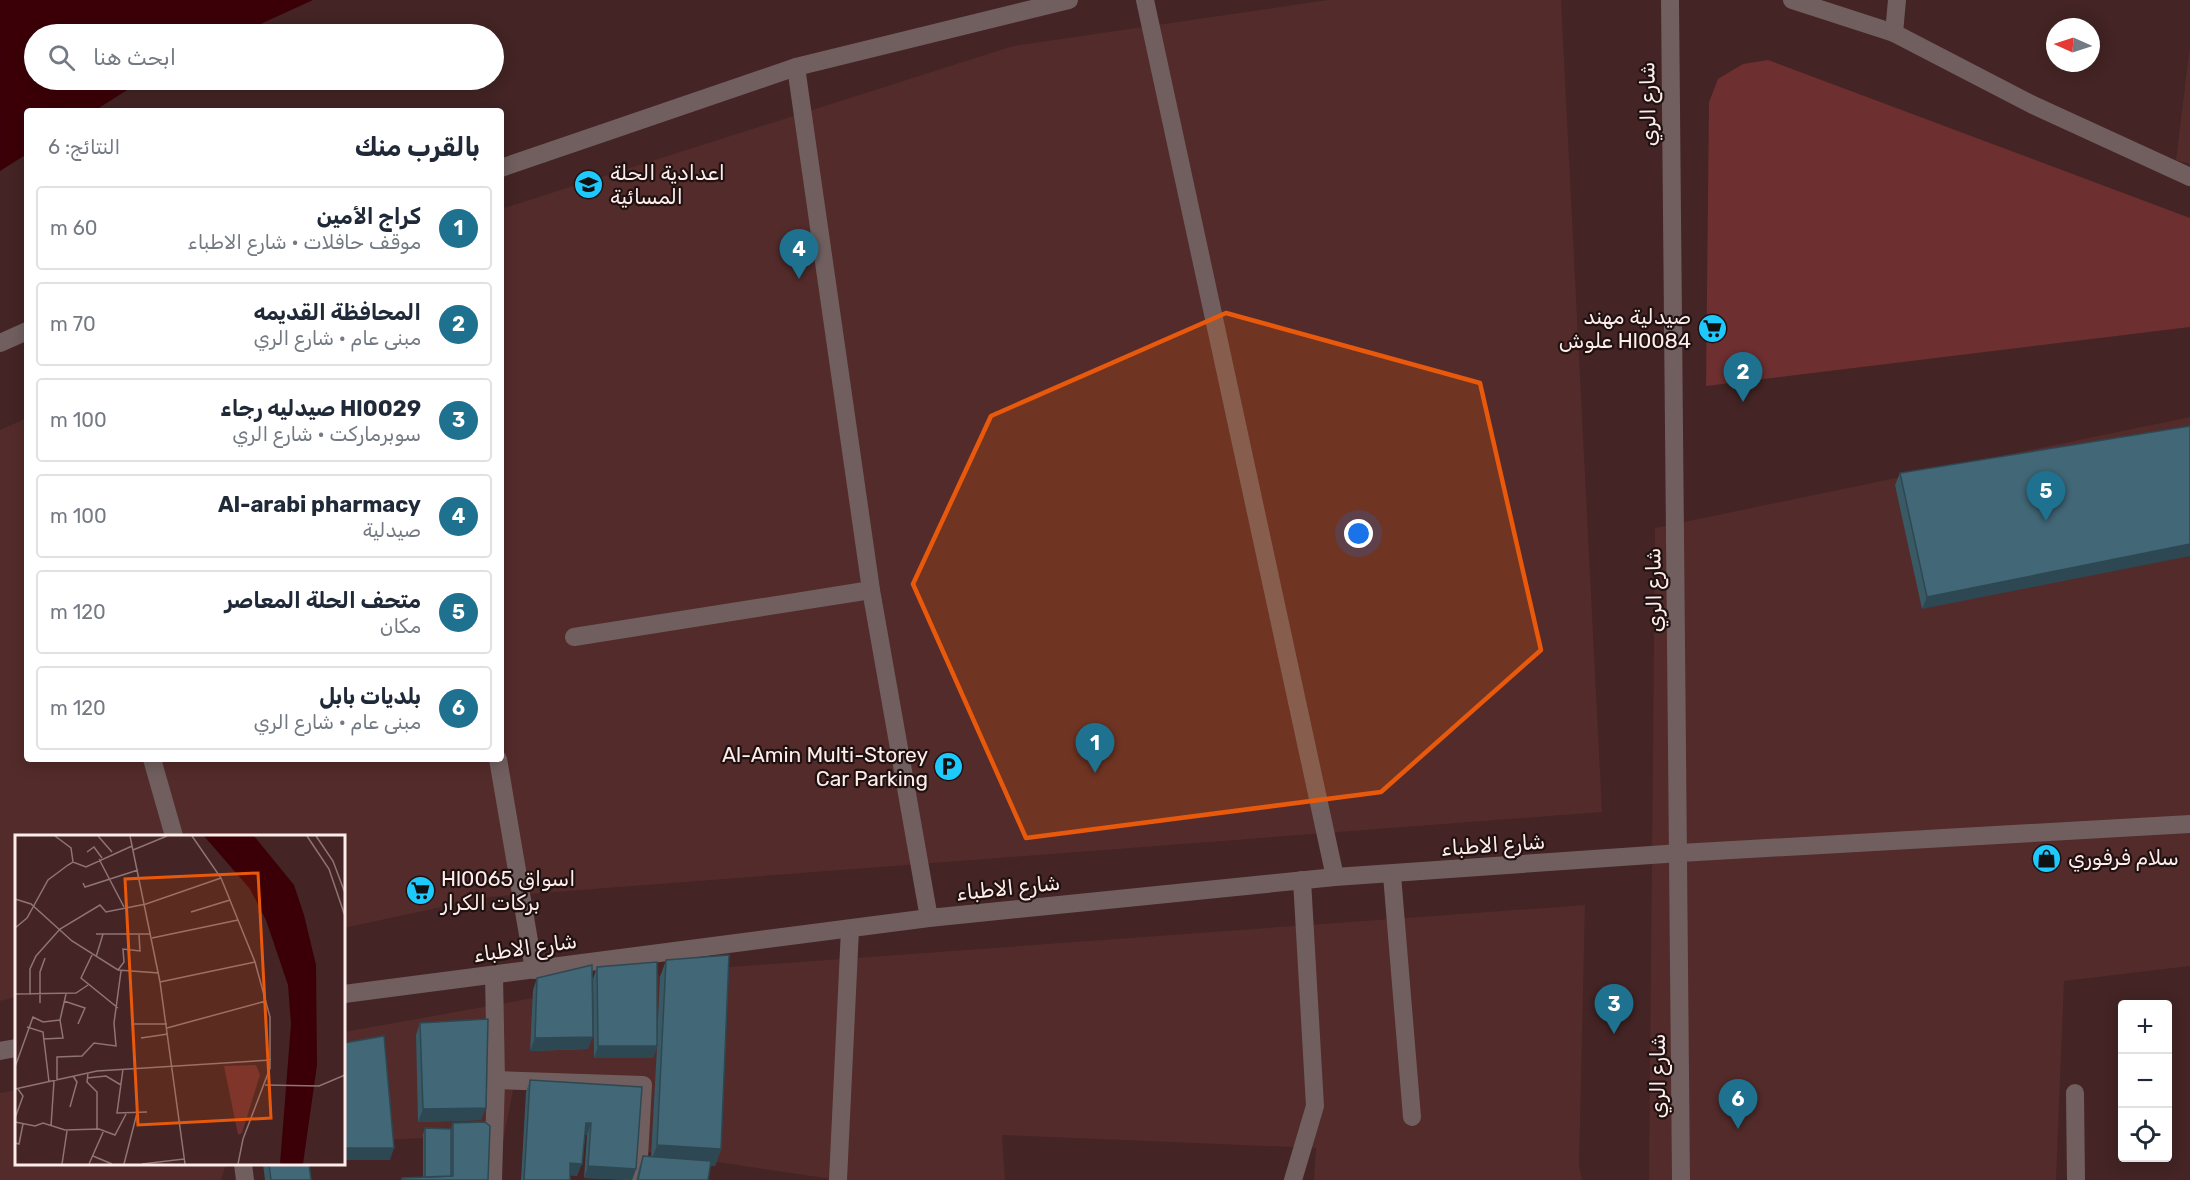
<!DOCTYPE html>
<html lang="ar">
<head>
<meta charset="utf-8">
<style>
	body { margin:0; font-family:Rubik,"Noto Naskh Arabic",sans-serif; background:#f6f6f7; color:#1f2937; direction:rtl }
	.controls { position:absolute; right:18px; bottom:18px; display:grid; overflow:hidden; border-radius:6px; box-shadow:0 3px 15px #0003 }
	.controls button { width:54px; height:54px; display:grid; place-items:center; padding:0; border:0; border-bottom:2px solid #e0e1e3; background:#fff; color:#1f2937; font:30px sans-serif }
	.compass { position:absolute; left:2046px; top:18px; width:54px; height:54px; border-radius:50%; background:#fff; box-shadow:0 3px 15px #0003; rotate:273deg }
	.you { position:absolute; left:1359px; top:534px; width:21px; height:21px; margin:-15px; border:4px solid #fff; border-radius:50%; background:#1a73e8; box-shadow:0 0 0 9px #1a73e833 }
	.badge { display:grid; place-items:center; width:39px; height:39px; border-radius:50%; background:#1f7190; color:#fff; font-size:20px; font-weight:700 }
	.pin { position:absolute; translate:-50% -50px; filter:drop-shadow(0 2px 3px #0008) }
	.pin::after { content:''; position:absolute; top:32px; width:21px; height:18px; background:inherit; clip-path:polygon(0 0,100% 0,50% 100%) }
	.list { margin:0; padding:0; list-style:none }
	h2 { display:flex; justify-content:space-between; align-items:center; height:78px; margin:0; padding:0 24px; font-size:26px }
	h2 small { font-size:20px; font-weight:400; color:#747a83 }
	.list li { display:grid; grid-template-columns:39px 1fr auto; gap:18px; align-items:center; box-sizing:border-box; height:84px; margin:0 12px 12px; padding:0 12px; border:2px solid #e0e1e3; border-radius:6px }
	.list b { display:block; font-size:22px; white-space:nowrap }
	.list p { margin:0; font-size:20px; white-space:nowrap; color:#747a83 }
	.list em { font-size:20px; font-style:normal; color:#747a83 }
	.icon { flex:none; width:33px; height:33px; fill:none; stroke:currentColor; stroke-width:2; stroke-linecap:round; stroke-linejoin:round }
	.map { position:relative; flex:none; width:2190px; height:1180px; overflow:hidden; direction:ltr }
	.search { position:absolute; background:#fff; box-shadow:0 3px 15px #0003; left:24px; top:24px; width:480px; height:66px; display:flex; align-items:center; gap:15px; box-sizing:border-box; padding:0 21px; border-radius:33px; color:#747a83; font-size:22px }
	.panel { position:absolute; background:#fff; box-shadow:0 3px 15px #0003; left:24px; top:108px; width:480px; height:654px; border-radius:6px; direction:rtl }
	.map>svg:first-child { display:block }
	.built { fill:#532b2a }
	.green { fill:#6d2f2f }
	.water { fill:#3b0007 }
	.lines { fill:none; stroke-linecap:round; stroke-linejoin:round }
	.minor { stroke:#705f5e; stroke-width:18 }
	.wall { fill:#395965 }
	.shaded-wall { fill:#2e4853 }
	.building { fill:#426776; stroke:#2e4853; stroke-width:1.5 }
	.marked { fill:#e8590c; fill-opacity:0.2; stroke:#e8590c; stroke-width:4.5; stroke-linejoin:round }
	.labels { text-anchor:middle; stroke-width:4.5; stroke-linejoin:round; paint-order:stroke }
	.street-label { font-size:21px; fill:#ffedec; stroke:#211212 }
	.poi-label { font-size:21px; fill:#ffedec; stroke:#211212; text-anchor:start }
	.inset-road { fill:none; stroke:#8f7474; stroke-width:1.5 }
	.view { fill:#e8590c; fill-opacity:0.15; stroke:#e8590c; stroke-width:3 }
	.inset-edge { fill:none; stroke:#ffedec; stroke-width:3 }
</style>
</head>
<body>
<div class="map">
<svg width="2190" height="1180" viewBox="0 0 2190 1180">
	<rect width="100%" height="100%" fill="#442424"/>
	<g class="built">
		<path d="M1328,0H1561L1602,812L488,897L344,928V836H16V997L0,1001V430L27,418V759H501V209L1013,46Z"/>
		<path d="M2190,46V164L2176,160Z"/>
		<path d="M2190,417V966L2064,981L2056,1180H1649L1655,528Z"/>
		<path d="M1585,905L1579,1165L1582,1180H1314L1316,1148L1002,1135L1005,1180H838L622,1148L633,1091L514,1085L503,1142L429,1138L344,1141V1032L689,970Z"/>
		<path d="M16,1090V1164H226L221,1180H0V1093Z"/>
	</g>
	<path class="green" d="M1768,60L2190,218V327L1706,386L1709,102L1718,79L1743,64Z"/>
	<path class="water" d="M0,0H313L239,34H34V80H143L94,111H27V154L0,171Z"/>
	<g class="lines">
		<g class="minor">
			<path d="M1145,0L1335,877"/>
			<path d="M1670,0L1681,1180"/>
			<path d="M1792,0L1894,33L2033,105L2190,177"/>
			<path d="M1894,33L1897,0"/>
			<path d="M796,67L871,590L929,918"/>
			<path d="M501,168L796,67L1069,0"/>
			<path d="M0,343L27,331"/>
			<path d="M574,637L871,590"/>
			<path d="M152,759L174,836"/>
			<path d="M498,759L534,970"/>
			<path d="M1392,875L1412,1117"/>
			<path d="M344,994L929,918L1335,877L1680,853L2190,824"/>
			<path d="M0,1051L16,1048"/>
			<path d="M496,1080L643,1085L639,1158L633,1180"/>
			<path d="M2075,1093L2076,1180"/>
			<path d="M243,1164L245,1180"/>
			<path d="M493,1180L496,1080L494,975"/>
			<path d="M838,1180L850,929"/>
			<path d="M1293,1180L1315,1106L1302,880"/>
		</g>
	</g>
	<g class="wall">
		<path d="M2190,426L1922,609L1895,485L1900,473Z"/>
		<path d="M666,960L721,1149L715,1166H710L708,1180H636L639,1168L643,1156H651L657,1047L653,1058H594L593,979L597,967L657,1040L660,977Z"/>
		<path d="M537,978L588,1049L530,1051L533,990Z"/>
		<path d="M420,1023L481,1120L418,1122L416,1035Z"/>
		<path d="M530,1080L642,1087L636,1169L632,1180L584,1178L587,1135H585L577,1176L570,1175V1180H521L526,1092Z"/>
		<path d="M453,1123L488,1180H401L402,1178L423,1177V1134L425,1128L451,1129Z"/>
		<path d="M263,1164H309L311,1180H265Z"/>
	</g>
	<g class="shaded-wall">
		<path d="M2190,544V556L1922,609L1927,597Z"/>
		<path d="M593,1037L588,1049L530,1051L535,1038Z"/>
		<path d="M598,1046H657L653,1058H594Z"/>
		<path d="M486,1108L481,1120L418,1122L423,1109Z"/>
		<path d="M586,1123H591L587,1135H582Z"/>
		<path d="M657,1145L721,1149L715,1166L651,1162Z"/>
		<path d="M344,1148H394L390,1160H344Z"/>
		<path d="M570,1163L582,1164L577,1176L566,1175Z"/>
		<path d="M588,1166L636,1169L632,1180L584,1178Z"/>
	</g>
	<g class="building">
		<path d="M2190,426V544L1927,597L1900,473Z"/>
		<path d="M729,955L721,1149L657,1145L666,960Z"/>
		<path d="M657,962V1046H598L597,967Z"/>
		<path d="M592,965L593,1037L535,1038L537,978Z"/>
		<path d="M488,1019L486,1108L423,1109L420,1023Z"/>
		<path d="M384,1036L394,1148H344V1043Z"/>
		<path d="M530,1080L642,1087L636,1169L588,1166L591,1123H586L582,1164L570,1163V1180H524Z"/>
		<path d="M485,1122L490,1126L488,1180H402V1178L453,1176V1123Z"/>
		<path d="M425,1128L451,1129V1176L425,1177Z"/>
		<path d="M643,1156L711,1161L708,1180H638Z"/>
		<path d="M269,1164H309L311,1180H271Z"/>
	</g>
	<path class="marked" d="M1226,313L1480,383L1541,650L1381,792L1026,838L913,584L991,416Z"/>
	<defs>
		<symbol id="school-disc" viewBox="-11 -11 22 22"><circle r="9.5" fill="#1ec9fd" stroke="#211212"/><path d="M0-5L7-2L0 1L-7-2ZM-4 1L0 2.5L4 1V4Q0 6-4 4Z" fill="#111"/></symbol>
		<symbol id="supermarket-disc" viewBox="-11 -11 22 22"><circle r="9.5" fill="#1ec9fd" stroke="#211212"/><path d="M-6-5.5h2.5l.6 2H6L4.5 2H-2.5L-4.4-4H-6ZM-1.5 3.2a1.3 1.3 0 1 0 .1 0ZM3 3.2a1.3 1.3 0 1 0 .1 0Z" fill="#111"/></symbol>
		<symbol id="parking-disc" viewBox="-11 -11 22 22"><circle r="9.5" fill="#1ec9fd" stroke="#211212"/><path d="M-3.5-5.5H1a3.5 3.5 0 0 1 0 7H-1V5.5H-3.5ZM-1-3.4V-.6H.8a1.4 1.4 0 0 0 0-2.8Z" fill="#111"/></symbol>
		<symbol id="shop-disc" viewBox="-11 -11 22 22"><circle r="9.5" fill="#1ec9fd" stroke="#211212"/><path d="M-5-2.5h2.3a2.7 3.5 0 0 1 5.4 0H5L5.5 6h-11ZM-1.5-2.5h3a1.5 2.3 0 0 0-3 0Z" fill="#111"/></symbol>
	</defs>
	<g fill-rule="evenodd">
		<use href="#school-disc" x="572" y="168" width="33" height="33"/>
		<use href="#supermarket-disc" x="1696" y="312" width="33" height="33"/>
		<use href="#parking-disc" x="932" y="750" width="33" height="33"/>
		<use href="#shop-disc" x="2030" y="842" width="33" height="33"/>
		<use href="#supermarket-disc" x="404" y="874" width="33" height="33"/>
	</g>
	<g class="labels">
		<g class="street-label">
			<text transform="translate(1648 104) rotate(-91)" y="7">شارع الري</text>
			<text transform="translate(1654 590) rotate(-91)" y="7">شارع الري</text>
			<text transform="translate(1493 845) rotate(-4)" y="7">شارع الاطباء</text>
			<text transform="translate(1008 888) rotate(-6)" y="7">شارع الاطباء</text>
			<text transform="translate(525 948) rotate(-8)" y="7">شارع الاطباء</text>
			<text transform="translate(1658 1076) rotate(-90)" y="7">شارع الري</text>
		</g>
		<g class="poi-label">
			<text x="610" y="180">اعدادية الحلة<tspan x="610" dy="24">المسائية</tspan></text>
			<text x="1691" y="324" text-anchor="end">صيدلية مهند<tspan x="1691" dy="24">علوش Hl0084</tspan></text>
			<text x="928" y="762" text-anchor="end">Al-Amin Multi-Storey<tspan x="928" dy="24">Car Parking</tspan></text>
			<text x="2068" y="865">سلام فرفوري</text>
			<text x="441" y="886">Hl0065 اسواق<tspan x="441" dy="24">بركات الكرار</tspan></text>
		</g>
	</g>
	<g transform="translate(15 835)">
		<rect width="330" height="330" fill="#442424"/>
		<path d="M241,230L245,240L227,298L223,300L209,231Z" fill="#6d2f2f"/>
		<path d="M189,1H239L279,50L289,80L301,130L302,230L288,329H265L276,189L273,150L251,85L235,54Z" fill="#3b0007"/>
		<path class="inset-road" d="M40,1L56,13L58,27M83,1L97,17M115,1L145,147L170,329M177,1L206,43L240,127L255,182V233L228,304L223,329M292,1L314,34L330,81M301,1L318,26L330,58M118,15L152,1M72,17L79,12L87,23M84,24L109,72M68,48L70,52L123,35M0,64L16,69L57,106L103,135L144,138M176,77L215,65M0,93L12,83L33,45L53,30L58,27L71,32L117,11M81,99H136M137,103L223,85M77,120L66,143L103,173M81,122L88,99M103,135L109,127L108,114L125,116L124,100M145,147L240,127M0,159L61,158L73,150M15,160V134L21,121L45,94L85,70L91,77L131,69L206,43M49,166L70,173L63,189M25,168V137L30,123M116,189H152M12,192L28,197L34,247M152,193L251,166M126,203L153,199M28,204L48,203L45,185L51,159M0,232L18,182L28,187L45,185M108,234L102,278L132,277M73,238L72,247L82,257V294M72,243L91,241L106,250M42,245V222L67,221L79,208L101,211L99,188L106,136M250,250L304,251L330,240M0,254L82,236L256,225M55,272L62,247L58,241M0,283L8,261L3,254M0,287L20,291L28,288L50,295L84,294L100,300L111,279M36,291L39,246M0,308L4,309L8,289M78,321L97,329M47,329L52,296M74,329L89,295M109,329L122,278M127,329L169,324"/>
		<path class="view" d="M243,38L256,283L123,290L110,44Z"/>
		<rect width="330" height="330" class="inset-edge"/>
	</g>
</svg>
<div class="controls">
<button>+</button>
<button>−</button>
<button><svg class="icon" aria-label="locate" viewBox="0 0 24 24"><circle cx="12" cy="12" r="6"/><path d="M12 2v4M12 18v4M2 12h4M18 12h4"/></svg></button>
</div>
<svg class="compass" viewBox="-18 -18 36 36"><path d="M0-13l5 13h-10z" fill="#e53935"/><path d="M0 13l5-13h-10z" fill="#747a83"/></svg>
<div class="you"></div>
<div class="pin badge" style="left:1095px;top:773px">1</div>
<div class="pin badge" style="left:1743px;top:402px">2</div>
<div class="pin badge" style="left:1614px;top:1034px">3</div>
<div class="pin badge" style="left:799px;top:279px">4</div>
<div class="pin badge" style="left:2046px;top:521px">5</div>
<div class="pin badge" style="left:1738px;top:1129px">6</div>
<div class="search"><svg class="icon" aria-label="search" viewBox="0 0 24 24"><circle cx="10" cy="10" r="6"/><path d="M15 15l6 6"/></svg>ابحث هنا</div>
<section class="panel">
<h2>بالقرب منك<small>النتائج: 6</small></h2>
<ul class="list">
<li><span class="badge">1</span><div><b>كراج الأمين</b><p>موقف حافلات · شارع الاطباء</p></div><em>60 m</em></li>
<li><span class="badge">2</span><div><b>المحافظة القديمه</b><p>مبنى عام · شارع الري</p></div><em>70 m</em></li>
<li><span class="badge">3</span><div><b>Hl0029 صيدليه رجاء</b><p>سوبرماركت · شارع الري</p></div><em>100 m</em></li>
<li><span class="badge">4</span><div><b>Al-arabi pharmacy</b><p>صيدلية</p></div><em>100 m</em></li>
<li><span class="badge">5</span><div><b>متحف الحلة المعاصر</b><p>مكان</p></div><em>120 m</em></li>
<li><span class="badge">6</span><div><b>بلديات بابل</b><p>مبنى عام · شارع الري</p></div><em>120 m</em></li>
</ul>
</section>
</div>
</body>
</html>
